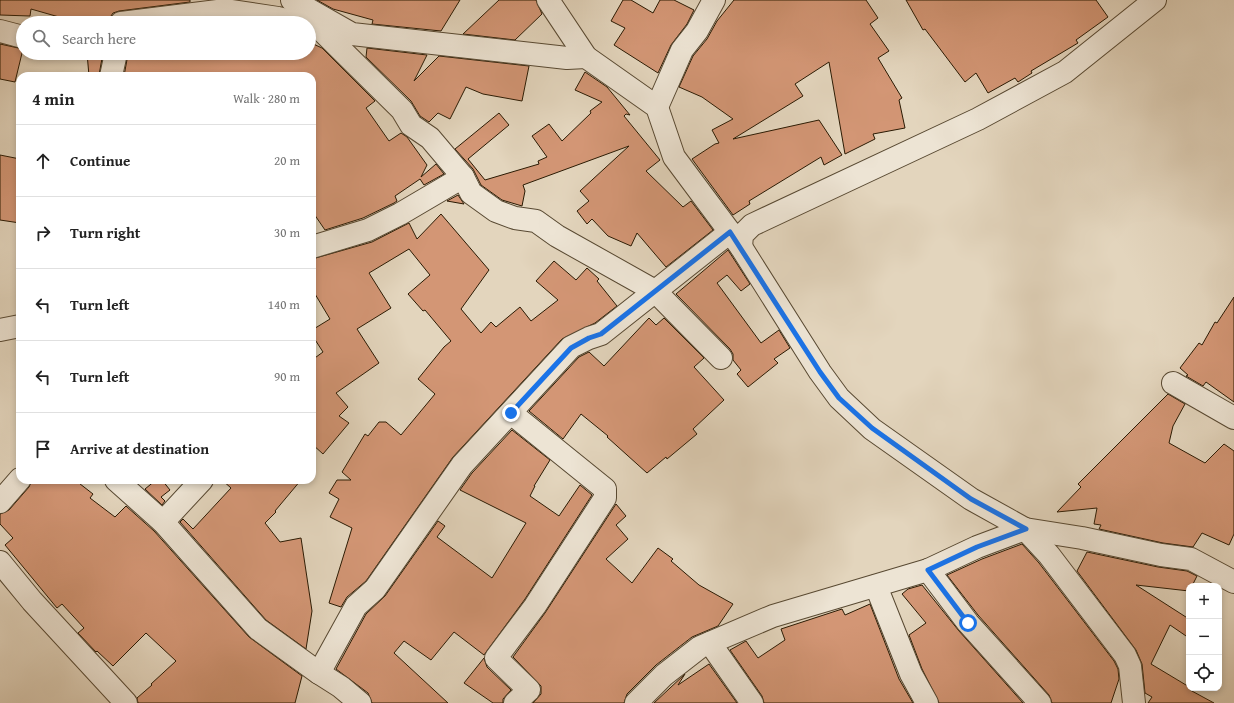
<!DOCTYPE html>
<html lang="en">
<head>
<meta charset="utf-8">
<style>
	body { margin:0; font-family:"Gentium Book Plus",serif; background:#f6f6f6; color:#222 }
	.controls { position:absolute; right:12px; bottom:12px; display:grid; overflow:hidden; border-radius:8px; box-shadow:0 2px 6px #0003 }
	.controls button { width:36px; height:36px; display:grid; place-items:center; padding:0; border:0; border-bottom:1px solid #e0e0e0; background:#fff; color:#222; font:20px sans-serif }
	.stop { position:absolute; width:12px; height:12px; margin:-9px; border:3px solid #1a73e8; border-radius:50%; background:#fff }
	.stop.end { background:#1a73e8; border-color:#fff; box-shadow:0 1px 4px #0008 }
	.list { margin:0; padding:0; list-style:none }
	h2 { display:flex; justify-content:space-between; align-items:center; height:52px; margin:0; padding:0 16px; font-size:17px }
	h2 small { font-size:13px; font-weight:400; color:#767676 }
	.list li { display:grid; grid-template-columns:26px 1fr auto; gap:12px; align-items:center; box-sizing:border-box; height:72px; padding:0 16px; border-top:1px solid #e0e0e0 }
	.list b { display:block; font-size:15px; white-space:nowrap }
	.list em { font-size:13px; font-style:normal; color:#767676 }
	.icon { flex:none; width:22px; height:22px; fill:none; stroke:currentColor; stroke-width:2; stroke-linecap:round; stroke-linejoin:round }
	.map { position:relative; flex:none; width:1234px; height:703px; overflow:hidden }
	.search { position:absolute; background:#fff; box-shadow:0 2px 6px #0003; left:16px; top:16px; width:300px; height:44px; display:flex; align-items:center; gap:10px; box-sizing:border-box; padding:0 14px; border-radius:22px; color:#767676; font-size:15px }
	.panel { position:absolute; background:#fff; box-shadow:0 2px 6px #0003; left:16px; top:72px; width:300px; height:412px; border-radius:12px }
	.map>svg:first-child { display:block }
	.building { fill:#d39675; stroke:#2a1a03 }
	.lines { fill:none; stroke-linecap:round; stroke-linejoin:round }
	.street-casing { stroke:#584932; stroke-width:24 }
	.street { stroke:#ede4d4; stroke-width:22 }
	.route { stroke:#1a73e8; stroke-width:5 }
</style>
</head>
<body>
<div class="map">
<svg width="1234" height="703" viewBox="0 0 1234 703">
	<rect width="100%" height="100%" fill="#e3d5bd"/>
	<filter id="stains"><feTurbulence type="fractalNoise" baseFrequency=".005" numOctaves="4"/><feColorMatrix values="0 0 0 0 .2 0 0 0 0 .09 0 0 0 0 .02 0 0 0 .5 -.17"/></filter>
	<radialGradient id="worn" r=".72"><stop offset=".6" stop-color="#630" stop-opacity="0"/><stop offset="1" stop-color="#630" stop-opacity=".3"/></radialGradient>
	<g class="building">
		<path d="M0,0H190V2L119,11L113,13L109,19L59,17L31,9L30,16L0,15Z"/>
		<path d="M317,0H460L441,31L372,24L373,20L333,9Z"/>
		<path d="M499,0H536L542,14L515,40L463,34Z"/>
		<path d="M623,0H631L653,13L660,0H674L694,10L687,24L671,45L658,73L614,45L625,28L611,21Z"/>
		<path d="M734,0H866L878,18L870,24L889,51L878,58L902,98L899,100L905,128L873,134L875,139L845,154L829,62L795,84L803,96L733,139L819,120L842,155L824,165L821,157L749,201L750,204L733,215L692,159L715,144L719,143L712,130L733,119L702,97L679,87L693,56L707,39L717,21Z"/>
		<path d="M906,0H1096L1108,17L1076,40L1078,43L1031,71L1032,73L1018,82L1015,78L988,93L976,73L965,82L925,29L923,30Z"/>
		<path d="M309,42L322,48L375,101L366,108L389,141L401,133L407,137L427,165L421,177L436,164L444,174L424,185L420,179L395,196L397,201L394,203L363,218L325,230L312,211V76H124L128,54L137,56L138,53H309Z"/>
		<path d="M0,44L23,49L15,82L0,79Z"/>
		<path d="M367,48L427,55L414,81L439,56L529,66L522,101L483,94L466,87L450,119L438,113L429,122L420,116L411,101L366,57Z"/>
		<path d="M87,53H103L99,75L89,76Z"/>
		<path d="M585,72L607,87L630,115L626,114L624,116L660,160L646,171L683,207L691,201L713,230L666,267L637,233L631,246L608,236L592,219L587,224L577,211L589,201L580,191L629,146L523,185L525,191L522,206L502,200L481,185L473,169L455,149L499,113L509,125L468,159L485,180L539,164L538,161L547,157L532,136L549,124L562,141L591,113L590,111L602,102L575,90Z"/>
		<path d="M0,155L20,159V223L0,220Z"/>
		<path d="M458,195L464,204L447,201Z"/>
		<path d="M441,214L489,270L461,309L481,333L491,322L496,327L520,307L531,321L558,300L536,281L554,261L576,280L587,268L599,279L597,281L617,306L595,323L562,339L453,457L366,581L347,597L341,607L329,603L352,528L330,517L339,499L329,493L337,480H351L342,472L365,434L368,436L379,422H386L401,435L435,394L418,379L444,347L451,341L425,310L423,311L408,294L430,275L409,249L369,273L391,308L357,329L379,363L336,393L348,407L339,416L349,423L323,454L312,444V360L323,352L312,335V330L330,319L312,289V259L372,242L409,223L417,239Z"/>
		<path d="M728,250L750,284L741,291L727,275L717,283L761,343L779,330L790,348L774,359L778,363L748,387L737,374L741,370L733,360V354L730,349L676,294Z"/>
		<path d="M1234,297V402L1206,382L1203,386L1186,376L1188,375L1180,368L1199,343L1202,345L1215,322L1217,323Z"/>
		<path d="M649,318L656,325L664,318L704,358L694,367L724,400L693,429L697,434L667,459L666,457L647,473L607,437L608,436L581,414L563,439L529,411L579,357L589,352L604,366Z"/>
		<path d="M1168,394L1185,404L1173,426L1169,443L1205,463L1224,444L1234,451V534L1229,545L1202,533L1193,547L1163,543L1099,529L1101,525L1094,524L1097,508L1057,512L1081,487L1078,484Z"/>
		<path d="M512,430L550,460L534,486H535L530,496L559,516L580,485L592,495L525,599L484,655L454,632L431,660L404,641L394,653L448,703H372L368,693L336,669L366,614L385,596L438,521L445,526L437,537L492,578L526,523L460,490L472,473Z"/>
		<path d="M32,480H75L93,494L90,498L115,517L126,506L154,531L249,637L302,676L295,703H138L137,698L152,685L151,684L176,661L146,633L113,666L97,651L96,652L78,633L84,628L62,604L57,608L5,545L13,538L0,524V514L9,510L29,487Z"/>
		<path d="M156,480H162L170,490L161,497L165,501L162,505L145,489Z"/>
		<path d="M222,480H301L275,511L276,512L265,523L280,542L301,538L312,611L306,649L266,620L180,522L183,519L193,529L231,488Z"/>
		<path d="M616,504L626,516L616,525L628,539L606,559L632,583L658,548L673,559L671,561L699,585L733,604L718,626L692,637L656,665L627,694L624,703H533L541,694V686L513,657L545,613Z"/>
		<path d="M1022,544L1039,563L1114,661L1118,669L1119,679L1111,703H1052L1049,695L978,615L947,575L982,559Z"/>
		<path d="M1087,552L1158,567L1187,571L1197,576L1192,586H1189V591L1136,585L1189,619V638L1170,625L1151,664L1191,688L1190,690L1214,703H1148L1152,697L1145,693L1142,664L1136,650L1077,571Z"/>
		<path d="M922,585L959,631L1023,703H939L922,669L909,635L926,623L902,594L908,589Z"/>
		<path d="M870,604L899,679L913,703H764L762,696L730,650L746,641L758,658L785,640L781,629L842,609L845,615Z"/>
		<path d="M484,658L487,667L511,690L503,699V703H493L464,683Z"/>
		<path d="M709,664L737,703H654L685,674L678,685Z"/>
	</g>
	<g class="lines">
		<defs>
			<g id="street">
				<path d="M292,0L352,34L567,58L586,57"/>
				<path d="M548,0L586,57L657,107L674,157L741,247L820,372L839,398L872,429L971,499L1025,529L1082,538L1161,555L1191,559L1234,582"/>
				<path d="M121,23L225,10L278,18L300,23"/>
				<path d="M309,25L319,28L402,110L411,125L430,138L463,177L471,193L496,211L515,218L536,221L557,236L655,291L721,358"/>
				<path d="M0,31L23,37"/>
				<path d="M111,76L116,53"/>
				<path d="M657,107L682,50L697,31L714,0"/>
				<path d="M312,247L368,230L400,214L463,177"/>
				<path d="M741,247L742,235L752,225L978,119L1065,72L1155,0"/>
				<path d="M0,330L20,326"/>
				<path d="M1173,383L1234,418"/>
				<path d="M511,413L605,489V498L535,606L496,658L529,690L515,703"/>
				<path d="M116,480L163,522L258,629L319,673L341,687L360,703"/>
				<path d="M0,502L20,479"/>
				<path d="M163,522L202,480"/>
				<path d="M1025,529L1049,555L1125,655L1130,666L1134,703"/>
				<path d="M0,562L32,601L126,703"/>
				<path d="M928,570L968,623L1040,703"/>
				<path d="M876,586L911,674L927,703"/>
				<path d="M710,643L752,703"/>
				<path d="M319,673L356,606L375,589L462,465L571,347L589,338L601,334L730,232"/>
				<path d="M636,703L664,675L700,647L773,616L928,570L977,547L1025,529"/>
			</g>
		</defs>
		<use href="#street" class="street-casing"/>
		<use href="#street" class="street"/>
	</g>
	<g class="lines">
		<path class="route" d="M511,413L571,348L589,338L601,334L730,232L820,372L839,398L872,428L971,499L1026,529L977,547L928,570L968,623"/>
	</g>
	<rect width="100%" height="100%" filter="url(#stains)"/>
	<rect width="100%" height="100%" fill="url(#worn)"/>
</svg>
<div class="controls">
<button>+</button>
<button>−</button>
<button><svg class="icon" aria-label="locate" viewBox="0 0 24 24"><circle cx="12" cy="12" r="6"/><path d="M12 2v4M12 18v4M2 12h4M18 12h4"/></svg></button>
</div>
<div class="stop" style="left:968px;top:623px"></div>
<div class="stop end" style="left:511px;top:413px"></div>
<div class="search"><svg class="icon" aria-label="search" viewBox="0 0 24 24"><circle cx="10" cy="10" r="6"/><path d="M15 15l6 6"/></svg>Search here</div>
<section class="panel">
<h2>4 min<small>Walk · 280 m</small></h2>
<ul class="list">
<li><svg class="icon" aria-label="ahead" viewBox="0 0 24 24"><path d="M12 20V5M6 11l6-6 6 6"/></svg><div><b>Continue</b></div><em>20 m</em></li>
<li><svg class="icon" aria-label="right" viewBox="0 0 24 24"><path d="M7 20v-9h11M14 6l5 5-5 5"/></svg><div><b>Turn right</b></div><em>30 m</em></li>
<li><svg class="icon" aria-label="left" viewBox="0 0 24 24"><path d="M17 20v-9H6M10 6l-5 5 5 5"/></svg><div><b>Turn left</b></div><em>140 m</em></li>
<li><svg class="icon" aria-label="left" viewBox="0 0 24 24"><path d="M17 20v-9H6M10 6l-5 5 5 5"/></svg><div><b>Turn left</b></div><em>90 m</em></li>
<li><svg class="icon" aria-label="arrive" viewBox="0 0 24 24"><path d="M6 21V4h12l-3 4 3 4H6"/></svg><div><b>Arrive at destination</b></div></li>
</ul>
</section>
</div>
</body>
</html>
